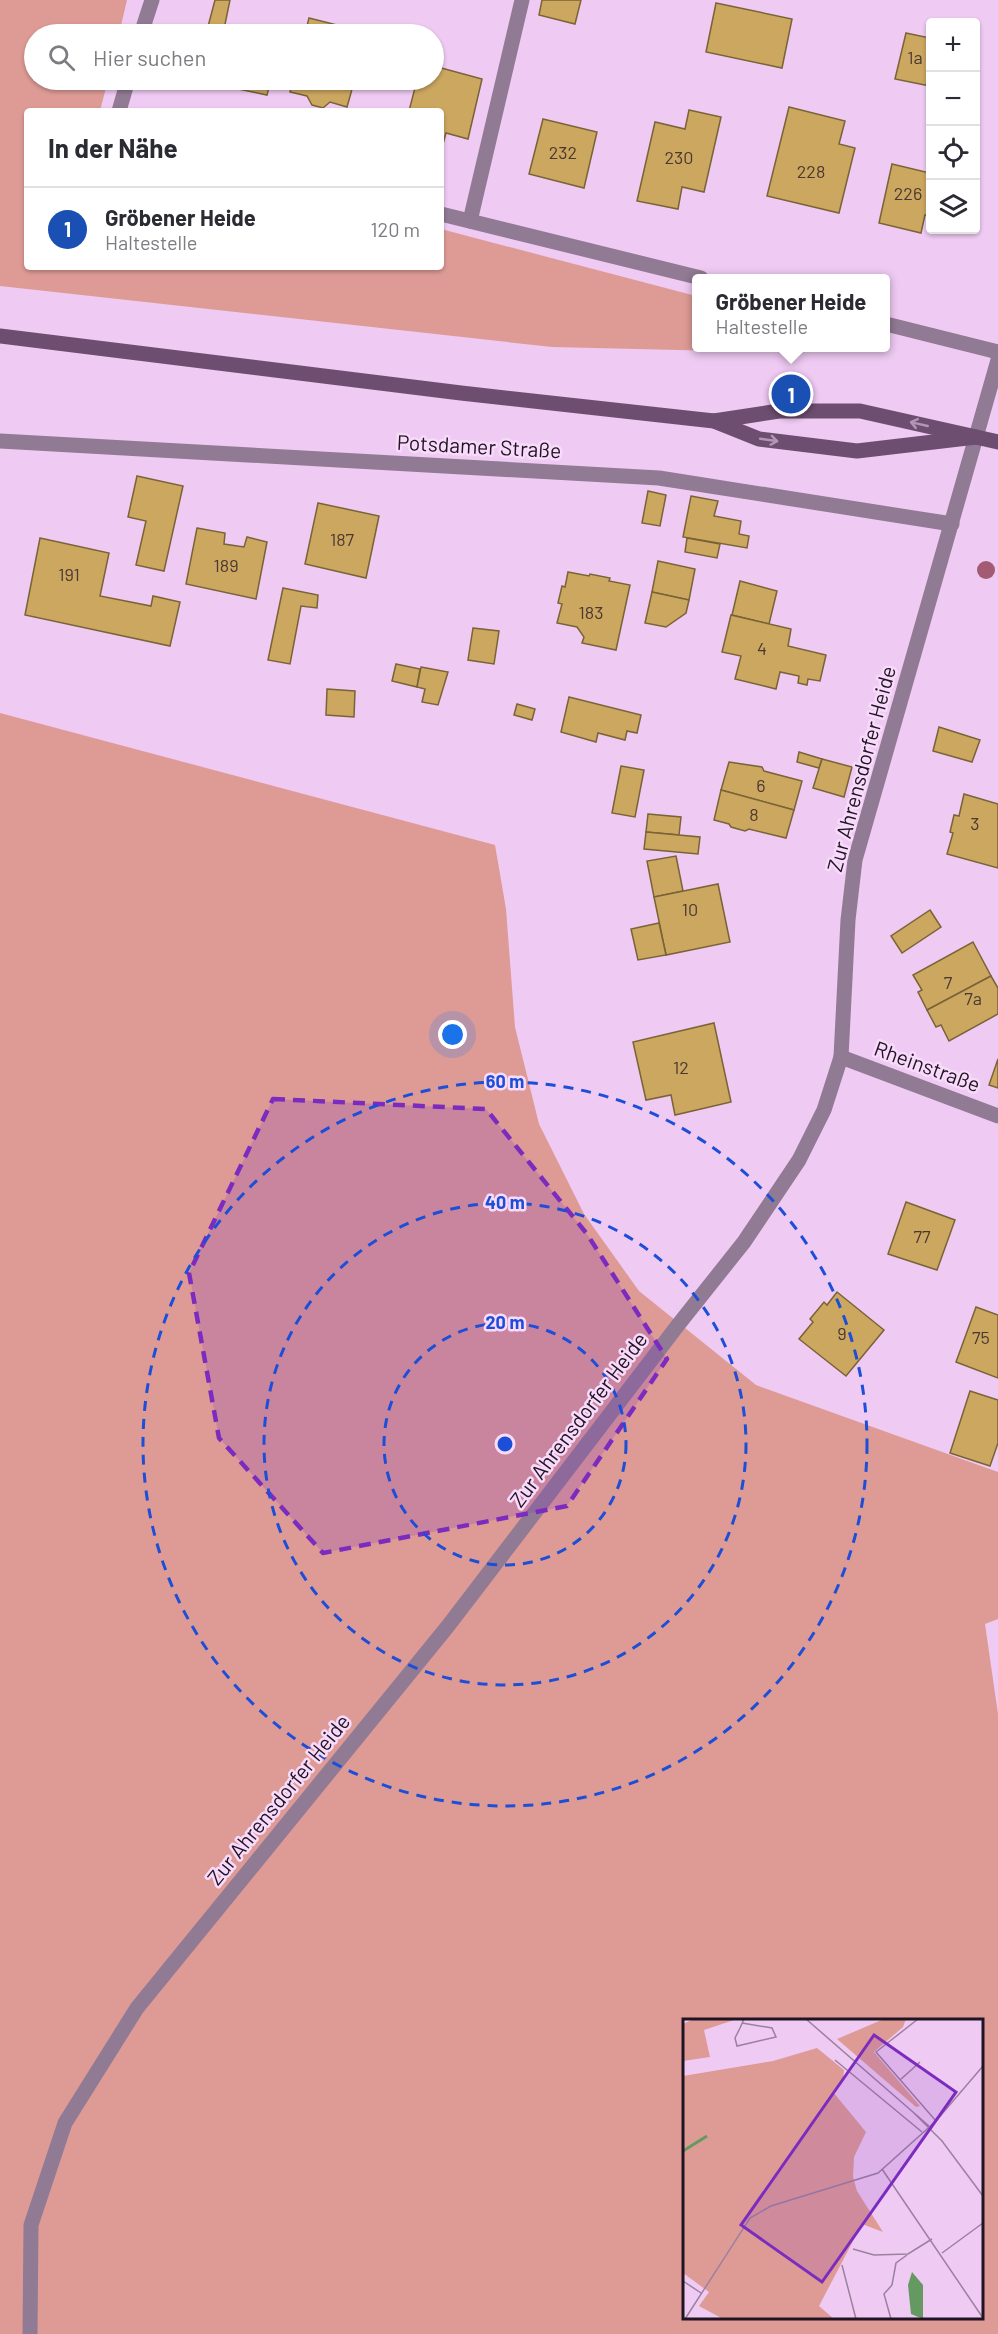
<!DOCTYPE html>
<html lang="de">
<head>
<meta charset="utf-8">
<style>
	body { margin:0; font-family:Barlow,sans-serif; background:#f7f7f7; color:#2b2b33 }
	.controls { position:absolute; right:18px; top:18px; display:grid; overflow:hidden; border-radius:6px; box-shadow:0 2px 4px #0004 }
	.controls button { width:54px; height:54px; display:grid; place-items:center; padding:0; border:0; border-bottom:2px solid #e1e1e2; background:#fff; color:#2b2b33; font:30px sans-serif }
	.you { position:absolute; left:453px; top:1035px; width:21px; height:21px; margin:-15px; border:4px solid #fff; border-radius:50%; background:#1a73e8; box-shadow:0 0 0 9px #1a73e833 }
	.badge { display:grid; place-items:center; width:39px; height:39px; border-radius:50%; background:#7c3aed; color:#fff; font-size:20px; font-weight:700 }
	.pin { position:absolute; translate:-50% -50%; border:3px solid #fff; box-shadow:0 2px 6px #0006 }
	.popup { position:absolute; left:692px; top:274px; width:198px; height:78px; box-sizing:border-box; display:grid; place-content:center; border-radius:6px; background:#fff; filter:drop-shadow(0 2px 4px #0005); font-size:20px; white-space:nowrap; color:#7c7c81 }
	.popup b { font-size:22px; color:#2b2b33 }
	.popup::after { content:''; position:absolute; left:50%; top:100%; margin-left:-12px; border:12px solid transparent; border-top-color:#fff }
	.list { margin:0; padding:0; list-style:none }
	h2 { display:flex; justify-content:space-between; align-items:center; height:78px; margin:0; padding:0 24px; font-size:26px }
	h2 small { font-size:20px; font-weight:400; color:#7c7c81 }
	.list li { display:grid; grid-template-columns:39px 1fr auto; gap:18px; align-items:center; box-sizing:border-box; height:84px; padding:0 24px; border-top:2px solid #e1e1e2 }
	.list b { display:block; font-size:22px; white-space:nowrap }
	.list p { margin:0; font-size:20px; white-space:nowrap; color:#7c7c81 }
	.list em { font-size:20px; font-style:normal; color:#7c7c81 }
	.icon { flex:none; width:33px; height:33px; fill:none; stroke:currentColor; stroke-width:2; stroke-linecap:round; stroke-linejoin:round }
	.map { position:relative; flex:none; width:998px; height:2334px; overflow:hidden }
	.search { position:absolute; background:#fff; box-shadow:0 2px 4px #0004; left:24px; top:24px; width:420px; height:66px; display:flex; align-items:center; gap:15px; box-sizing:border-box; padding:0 21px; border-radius:33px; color:#7c7c81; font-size:22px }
	.panel { position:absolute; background:#fff; box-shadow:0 2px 4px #0004; left:24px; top:108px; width:420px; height:162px; border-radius:6px }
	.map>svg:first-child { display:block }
	.green { fill:#de9b96; fill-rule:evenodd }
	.building { fill:#cca760; stroke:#796337; stroke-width:1.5 }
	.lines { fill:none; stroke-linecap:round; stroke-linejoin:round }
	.service { stroke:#917a93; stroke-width:15 }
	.minor { stroke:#917a93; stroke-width:15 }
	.secondary { stroke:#6d4e71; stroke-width:15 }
	.tree { fill:#a35b74 }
	.oneway { stroke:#b294b6 }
	.marked { fill:#7b2cbf; fill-opacity:0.2; stroke:#7b2cbf; stroke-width:4.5; stroke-dasharray:12 8; stroke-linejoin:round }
	.ring { fill:none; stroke:#1d4ed8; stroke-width:3; stroke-dasharray:10 8 }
	.labels { text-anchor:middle; stroke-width:5; stroke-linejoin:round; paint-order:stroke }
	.number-label { font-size:18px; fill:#4b3832 }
	.street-label { font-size:21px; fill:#201322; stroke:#f8dafb }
	.inset-river { fill:none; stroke:#649961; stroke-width:3 }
	.inset-road { fill:none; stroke:#9c819f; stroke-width:1.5 }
	.view { fill:#7b2cbf; fill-opacity:0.15; stroke:#7b2cbf; stroke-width:3 }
	.inset-edge { fill:none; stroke:#201322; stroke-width:3 }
	.centre { fill:#1d4ed8; stroke:#f8dafb; stroke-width:3 }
	.ring-label { font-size:18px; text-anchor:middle; font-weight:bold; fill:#1d4ed8; stroke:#f8dafb; stroke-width:5; stroke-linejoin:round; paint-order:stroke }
</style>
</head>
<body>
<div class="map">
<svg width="998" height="2334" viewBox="0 0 998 2334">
	<rect width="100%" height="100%" fill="#efcaf3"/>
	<g class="green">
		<path d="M0,0H127L119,34H34V80H108L100,111H27V267H441V229L696,296V348H765L762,352L552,347L0,286Z"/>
		<path d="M0,713L495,845L506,909L515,1027L539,1124L584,1214L639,1291L756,1385L998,1472V1619L985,1624L998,1714V2334H0ZM684,2020H982V2318H684Z"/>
	</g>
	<g class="building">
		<path d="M215,0H230L223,34H206Z"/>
		<path d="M542,0H581L575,24L539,15Z"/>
		<path d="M716,3L792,19L782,68L706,52Z"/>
		<path d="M309,18L365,32V34H305Z"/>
		<path d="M906,33L930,38V86L895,79Z"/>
		<path d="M434,66L482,79L468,139L446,133L441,151V111H409L417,80H434Z"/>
		<path d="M211,80H271L267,95L210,83Z"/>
		<path d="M293,80H365L364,84L354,82L347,107L330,102L323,108L312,105L307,96L290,92Z"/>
		<path d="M789,107L845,121L839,144L855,148L839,213L767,196Z"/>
		<path d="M689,110L721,117L704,192L682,187L678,209L637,201L655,122L685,129Z"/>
		<path d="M543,119L597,132L584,188L529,174Z"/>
		<path d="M892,164L930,173V216L925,215L921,233L879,223Z"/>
		<path d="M137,476L183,486L164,571L136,565L146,521L128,517Z"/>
		<path d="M648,491L666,495L660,526L642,523Z"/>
		<path d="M691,496L718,501L714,516L741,521L739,534L749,536L747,548L683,537Z"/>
		<path d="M318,503L379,516L366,578L305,564Z"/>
		<path d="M197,528L225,533L224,544L244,547L247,537L267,542L256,599L186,584Z"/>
		<path d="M40,538L109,553L100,596L151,606L153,596L180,602L170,646L25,615Z"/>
		<path d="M687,538L720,544L717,558L685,552Z"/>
		<path d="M658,561L695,569L689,600L652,592Z"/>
		<path d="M568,572L589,576L590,574L610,578L609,581L630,585L616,650L582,643L584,637L577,627L557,623L562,604L558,603L562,586L565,587Z"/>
		<path d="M740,581L777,591L769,624L732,615Z"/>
		<path d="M283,588L318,595L317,608L301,606L290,664L268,660Z"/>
		<path d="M652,592L689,600L686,613L666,627L645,623Z"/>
		<path d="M731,615L791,629L788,646L826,655L820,681L808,679L807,685L798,683L799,676L780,672L776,689L735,679L741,656L722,652Z"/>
		<path d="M473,628L499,631L494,664L468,660Z"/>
		<path d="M396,664L420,669L417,687L392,681Z"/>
		<path d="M421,667L448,672L438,705L422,702L425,689L417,687Z"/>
		<path d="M327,689L355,691L354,717L326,715Z"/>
		<path d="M569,697L641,715L637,733L627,731L625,740L598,733L596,742L561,732Z"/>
		<path d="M517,704L535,709L532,720L514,715Z"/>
		<path d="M939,727L980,740L972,762L933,751Z"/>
		<path d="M799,752L822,759L819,768L797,762Z"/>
		<path d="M822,759L852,767L844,797L813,788Z"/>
		<path d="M729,762L762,767L764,771L802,781L794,810L721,790Z"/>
		<path d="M621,766L644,770L635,817L612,813Z"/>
		<path d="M721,790L794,810L786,838L749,829L745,831L731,827L729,824L714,820Z"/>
		<path d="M964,794L998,804V868L947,854L953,833L950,832L954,815L959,816Z"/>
		<path d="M648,814L681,817L679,835L646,832Z"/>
		<path d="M646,832L700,837L698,854L644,849Z"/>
		<path d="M676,856L683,891L654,897L647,861Z"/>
		<path d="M718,884L730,942L666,955L654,897Z"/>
		<path d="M930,910L941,927L902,953L891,936Z"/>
		<path d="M659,923L666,955L638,960L631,929Z"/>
		<path d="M973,942L991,976L927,1010L918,992L922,990L913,975Z"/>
		<path d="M991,976L998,988V1014L949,1041L941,1025L936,1027L927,1010Z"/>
		<path d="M714,1023L731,1102L675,1115L671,1095L646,1100L633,1042Z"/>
		<path d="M998,1059V1088L989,1085Z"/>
		<path d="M906,1202L955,1220L937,1270L888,1254Z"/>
		<path d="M837,1292L884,1330L846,1376L799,1339L813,1322L810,1319L824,1302L827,1305Z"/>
		<path d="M976,1307L998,1315V1378L956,1362Z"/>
		<path d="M970,1391L998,1400V1443L990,1466L950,1453Z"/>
	</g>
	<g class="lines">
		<path class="service" d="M470,221L522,0"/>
		<g class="minor">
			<path d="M141,34L152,0"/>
			<path d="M119,111L128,80"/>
			<path d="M441,214L701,278"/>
			<path d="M886,324L998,352"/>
			<path d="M0,441L659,478L952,524"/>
			<path d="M841,1057L998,1116"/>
			<path d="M30,2334L31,2225L65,2123L137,2008L448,1626L678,1325L744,1242L799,1160L824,1110L841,1057L848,920L855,860L998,360"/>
		</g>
		<g class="secondary">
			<path d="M0,336L461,393L714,421L759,439L857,451L976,437"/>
			<path d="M714,421L779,411H860L998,442"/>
		</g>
	</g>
	<circle class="tree" cx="986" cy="570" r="9"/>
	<defs><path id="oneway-shaft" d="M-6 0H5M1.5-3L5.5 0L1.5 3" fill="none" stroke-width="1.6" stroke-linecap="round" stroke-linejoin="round" transform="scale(1.5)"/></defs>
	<g class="oneway">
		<use href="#oneway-shaft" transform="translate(919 424) rotate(-167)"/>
		<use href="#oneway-shaft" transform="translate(769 440) rotate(8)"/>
	</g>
	<path class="marked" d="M273,1099L486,1109L587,1234L667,1359L567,1506L323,1553L219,1438L189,1273Z"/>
	<g class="ring">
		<circle cx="505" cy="1444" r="121"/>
		<circle cx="505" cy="1444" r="241"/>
		<circle cx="505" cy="1444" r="362"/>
	</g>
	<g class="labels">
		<g class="number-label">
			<text x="915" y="64">1a</text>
			<text x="563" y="159">232</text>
			<text x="679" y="164">230</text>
			<text x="811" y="178">228</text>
			<text x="908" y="200">226</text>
			<text x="342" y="546">187</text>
			<text x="226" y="572">189</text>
			<text x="69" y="581">191</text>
			<text x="591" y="619">183</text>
			<text x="762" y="655">4</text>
			<text x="761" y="792">6</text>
			<text x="754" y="821">8</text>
			<text x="975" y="830">3</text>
			<text x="690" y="916">10</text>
			<text x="948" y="989">7</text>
			<text x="973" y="1005">7a</text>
			<text x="681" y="1074">12</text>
			<text x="922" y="1243">77</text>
			<text x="842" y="1340">9</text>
			<text x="981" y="1344">75</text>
		</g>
		<g class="street-label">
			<text transform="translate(479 447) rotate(3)" y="7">Potsdamer Straße</text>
			<text transform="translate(862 769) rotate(-75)" y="7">Zur Ahrensdorfer Heide</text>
			<text transform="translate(927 1067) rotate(20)" y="7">Rheinstraße</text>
			<text transform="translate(579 1420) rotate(-53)" y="7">Zur Ahrensdorfer Heide</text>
			<text transform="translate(279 1800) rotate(-51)" y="7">Zur Ahrensdorfer Heide</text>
		</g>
	</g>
	<g transform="translate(683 2019)">
		<rect width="300" height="300" fill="#efcaf3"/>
		<path d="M11,0H54L21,11L27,38L0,42V5ZM201,0H223L220,8L191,33L237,87L233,88L154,20ZM134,29L161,51L160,61L150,73L183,113L171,138L170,158L174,172L200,213L179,205L136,287L151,300H40L16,287L26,273L0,254V57L90,42Z" fill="#de9b96"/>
		<path d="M229,253L240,266V300L228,295L225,266Z" fill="#649961"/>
		<path class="inset-river" d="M0,132L24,117"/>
		<path class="inset-road" d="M123,0L246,107M235,0L193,33L253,102M59,4L89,9L93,18L54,27L52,19L57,9L61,0M152,41L239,113M217,61L237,43M230,93L259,122L300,177M199,150L300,299M170,230L191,236L225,235L249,220M259,234L300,204M159,246L173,300M0,262L18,274M2,300L67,199L88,187L195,154L253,102L300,47M208,300L201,275L209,266L213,244L224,236"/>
		<path class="view" d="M191,16L273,73L139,263L58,206Z"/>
		<rect width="300" height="300" class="inset-edge"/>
	</g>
	<circle cx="505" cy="1444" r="9" class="centre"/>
	<g class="ring-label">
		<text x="505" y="1088">60 m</text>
		<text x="505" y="1209">40 m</text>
		<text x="505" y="1329">20 m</text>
	</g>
</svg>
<div class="controls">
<button>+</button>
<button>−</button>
<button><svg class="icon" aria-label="locate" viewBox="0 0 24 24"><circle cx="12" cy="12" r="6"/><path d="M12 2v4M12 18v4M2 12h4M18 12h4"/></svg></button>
<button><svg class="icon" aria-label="layers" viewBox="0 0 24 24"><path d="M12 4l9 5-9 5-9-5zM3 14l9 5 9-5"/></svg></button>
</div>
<div class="you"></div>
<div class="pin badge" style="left:791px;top:394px;background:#1a4fb4">1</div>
<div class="popup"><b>Gröbener Heide</b>Haltestelle</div>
<div class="search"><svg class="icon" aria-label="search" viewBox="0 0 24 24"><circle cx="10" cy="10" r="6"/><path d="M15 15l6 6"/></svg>Hier suchen</div>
<section class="panel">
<h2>In der Nähe<small></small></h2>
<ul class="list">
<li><span class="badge" style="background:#1a4fb4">1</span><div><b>Gröbener Heide</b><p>Haltestelle</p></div><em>120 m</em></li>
</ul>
</section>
</div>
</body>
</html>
